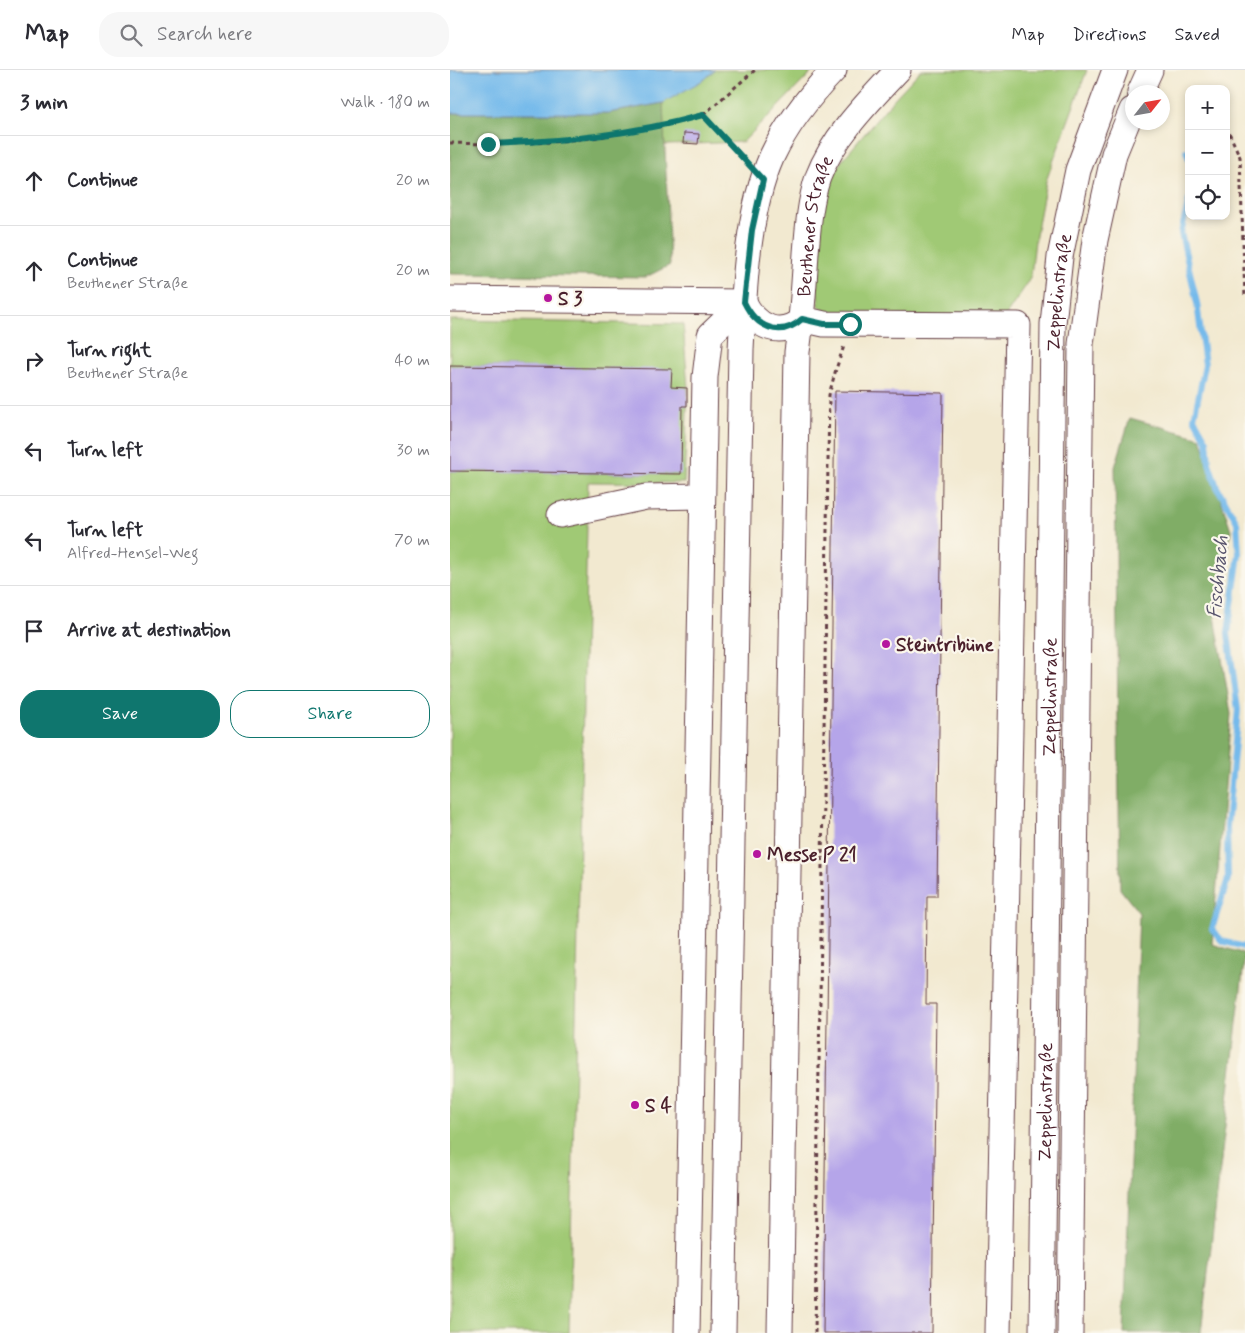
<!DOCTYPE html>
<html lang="en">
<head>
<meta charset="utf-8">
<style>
	body { margin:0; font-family:Mynerve,sans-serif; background:#f7f7f7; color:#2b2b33 }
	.controls { position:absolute; right:15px; top:15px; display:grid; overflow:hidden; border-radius:10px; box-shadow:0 2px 8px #0003 }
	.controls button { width:45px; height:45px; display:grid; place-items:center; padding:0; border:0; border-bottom:1px solid #e1e1e2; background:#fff; color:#2b2b33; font:25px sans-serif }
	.compass { position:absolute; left:675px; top:15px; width:45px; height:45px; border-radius:50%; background:#fff; box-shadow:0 2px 8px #0003; rotate:59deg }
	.stop { position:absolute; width:15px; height:15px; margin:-11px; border:4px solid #0f766e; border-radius:50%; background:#fff }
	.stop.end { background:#0f766e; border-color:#fff; box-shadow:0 1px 5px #0008 }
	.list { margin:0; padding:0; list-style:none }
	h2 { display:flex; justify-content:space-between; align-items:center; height:65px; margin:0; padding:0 20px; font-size:21px }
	h2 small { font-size:16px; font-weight:400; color:#7c7c81 }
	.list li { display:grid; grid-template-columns:32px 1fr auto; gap:15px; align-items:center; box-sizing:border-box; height:90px; padding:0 20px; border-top:1px solid #e1e1e2 }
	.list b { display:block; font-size:19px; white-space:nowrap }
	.list p { margin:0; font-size:16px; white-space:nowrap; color:#7c7c81 }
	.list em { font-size:16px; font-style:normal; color:#7c7c81 }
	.actions { display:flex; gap:10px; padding:15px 20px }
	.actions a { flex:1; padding:11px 0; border:1px solid #0f766e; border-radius:20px; text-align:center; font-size:18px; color:#0f766e }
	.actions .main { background:#0f766e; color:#fff }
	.icon { flex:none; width:28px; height:28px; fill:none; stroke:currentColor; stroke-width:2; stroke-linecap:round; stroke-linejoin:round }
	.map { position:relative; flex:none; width:795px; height:1263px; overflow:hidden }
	header { display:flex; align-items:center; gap:30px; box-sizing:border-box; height:70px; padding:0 25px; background:#fff; border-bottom:1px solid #e1e1e2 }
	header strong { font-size:24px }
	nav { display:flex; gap:28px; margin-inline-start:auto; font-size:18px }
	.search { width:350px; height:45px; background:#f7f7f7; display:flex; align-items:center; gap:12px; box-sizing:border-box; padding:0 18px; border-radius:20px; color:#7c7c81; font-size:19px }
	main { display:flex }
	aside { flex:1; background:#fff }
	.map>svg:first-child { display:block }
	.green { fill:#a0c975; stroke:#757450 }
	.forest { fill:#80ad66; stroke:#656648 }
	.water { fill:#74baeb; stroke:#5f6c8b }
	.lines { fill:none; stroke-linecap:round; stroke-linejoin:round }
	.stream { stroke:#74baeb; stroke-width:6 }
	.building { fill:#b5a5e9 }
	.minor-casing { stroke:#633d44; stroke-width:27 }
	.path { stroke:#633d44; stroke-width:3; stroke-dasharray:4 4; stroke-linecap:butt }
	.minor { stroke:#fff; stroke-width:25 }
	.route { stroke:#0f766e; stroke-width:6 }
	.poi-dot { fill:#b5179e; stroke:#fbf7ec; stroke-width:2 }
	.labels { text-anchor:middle; stroke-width:4.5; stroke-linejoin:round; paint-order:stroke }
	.street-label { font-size:19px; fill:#4a1f2b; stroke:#fbf7ec }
	.poi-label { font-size:19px; font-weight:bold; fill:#4a1f2b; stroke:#fbf7ec; text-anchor:start }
	.water-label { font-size:20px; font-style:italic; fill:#59556e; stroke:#fbf7ec }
</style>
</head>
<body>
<header>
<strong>Map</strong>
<div class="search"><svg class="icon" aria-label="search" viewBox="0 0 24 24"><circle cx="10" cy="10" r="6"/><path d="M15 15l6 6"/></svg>Search here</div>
<nav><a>Map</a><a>Directions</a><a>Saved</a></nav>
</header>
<main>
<aside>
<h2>3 min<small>Walk · 180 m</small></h2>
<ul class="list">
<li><svg class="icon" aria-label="ahead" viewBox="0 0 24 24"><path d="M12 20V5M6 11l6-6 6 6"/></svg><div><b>Continue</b></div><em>20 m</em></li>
<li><svg class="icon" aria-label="ahead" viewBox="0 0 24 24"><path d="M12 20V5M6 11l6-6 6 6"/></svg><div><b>Continue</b><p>Beuthener Straße</p></div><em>20 m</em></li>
<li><svg class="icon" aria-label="right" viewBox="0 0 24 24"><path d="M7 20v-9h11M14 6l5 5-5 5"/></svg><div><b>Turn right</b><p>Beuthener Straße</p></div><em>40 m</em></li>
<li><svg class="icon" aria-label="left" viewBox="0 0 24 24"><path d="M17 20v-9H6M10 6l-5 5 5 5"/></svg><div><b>Turn left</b></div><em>30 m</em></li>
<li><svg class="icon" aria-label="left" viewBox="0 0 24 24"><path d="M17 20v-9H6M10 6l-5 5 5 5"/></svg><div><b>Turn left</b><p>Alfred-Hensel-Weg</p></div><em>70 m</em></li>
<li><svg class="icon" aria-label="arrive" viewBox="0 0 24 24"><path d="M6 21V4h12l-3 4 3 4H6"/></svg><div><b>Arrive at destination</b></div></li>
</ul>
<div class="actions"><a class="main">Save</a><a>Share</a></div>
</aside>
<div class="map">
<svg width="795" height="1263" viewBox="0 0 795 1263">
	<rect width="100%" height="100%" fill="#fbf7ec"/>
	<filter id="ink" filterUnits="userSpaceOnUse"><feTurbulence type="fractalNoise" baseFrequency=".02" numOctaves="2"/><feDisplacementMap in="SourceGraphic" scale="10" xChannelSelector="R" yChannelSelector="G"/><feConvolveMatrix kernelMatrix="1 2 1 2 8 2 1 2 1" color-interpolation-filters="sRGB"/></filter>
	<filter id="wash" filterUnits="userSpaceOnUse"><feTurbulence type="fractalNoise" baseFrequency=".0096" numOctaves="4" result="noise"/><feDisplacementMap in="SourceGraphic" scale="20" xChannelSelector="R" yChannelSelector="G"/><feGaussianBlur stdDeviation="1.12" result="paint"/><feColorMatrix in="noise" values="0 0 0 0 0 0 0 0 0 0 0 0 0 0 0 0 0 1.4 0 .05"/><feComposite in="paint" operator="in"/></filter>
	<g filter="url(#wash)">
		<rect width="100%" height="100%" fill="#f2e9d0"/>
		<g class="green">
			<path d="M0,0H364L293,72L144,78L0,73Z"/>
			<path d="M471,0H637L596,111L585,171L581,205L577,214L554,248L379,245L369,236L365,199L372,133L390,93L443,30Z"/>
			<path d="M0,250L233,254L238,318L234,413L138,412L119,1263H0V401L231,404L126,334V298L0,296Z"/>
		</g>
		<g class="forest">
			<path d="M213,33L220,195L196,207L0,204V43H158Z"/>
			<path d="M680,348L751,368L781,460L765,546L781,644L762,874L795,884L751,1263H674L689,843L670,819L665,397Z"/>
		</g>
		<path class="water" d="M0,0H265L255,9L213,33L158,43H0Z"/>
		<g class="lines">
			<g class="stream">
				<path d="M736,81L739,89"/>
				<path d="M739,130L731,163L747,233L755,295L744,348L757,371L759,393L767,417L787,452L789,484L778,563L788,640L777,757L778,809L762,859L772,871L794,877"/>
			</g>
		</g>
		<g id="blocks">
			<g class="building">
				<path d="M234,63L249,64L248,74L233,73Z"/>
				<path d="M0,296L222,299L221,317L237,318V336H232L231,404L0,401Z"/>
				<path d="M385,321L493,323L487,826H477L476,934H486L482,1263H373Z"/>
			</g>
		</g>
	</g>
	<g filter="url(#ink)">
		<use href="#blocks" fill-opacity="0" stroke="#633d44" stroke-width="1"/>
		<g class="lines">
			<defs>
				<g id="minor">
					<path d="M690,22L700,0"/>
					<path d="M0,229L294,232"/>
					<path d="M294,232C306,257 330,269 352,249"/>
					<path d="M352,249L374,254L568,255L548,1263"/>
					<path d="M110,445L196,427L252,426"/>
					<path d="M237,1263L255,307L260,265L294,232"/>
					<path d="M273,1263L291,280C294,219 297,142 322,86C337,54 360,25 384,0"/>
					<path id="s1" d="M330,1263L347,282C352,249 354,216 356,183C358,157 360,131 368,107C383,67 419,31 448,0"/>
					<path id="s2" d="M592,1263L603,254L610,187L628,100L665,0"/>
					<path d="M620,1263L631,274L645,170L664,84L682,40"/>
				</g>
			</defs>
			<use href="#minor" class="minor-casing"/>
			<g class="path">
				<path d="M253,45L297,92"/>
				<path d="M776,56L790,87L795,228"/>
				<path d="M0,73L38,74L98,72L148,67L220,54L253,45L305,0"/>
				<path d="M365,1263L379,325L386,299L394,276"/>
			</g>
			<use href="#minor" class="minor"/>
		</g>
	</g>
	<g class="lines" filter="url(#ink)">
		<path class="route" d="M38,74C114,71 180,65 253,45L313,110L302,160L294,232C306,257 330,269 352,249L374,254H400"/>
	</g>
	<g class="poi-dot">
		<circle cx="98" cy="228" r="5"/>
		<circle cx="436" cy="574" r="5"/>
		<circle cx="307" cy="784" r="5"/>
		<circle cx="185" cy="1035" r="5"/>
	</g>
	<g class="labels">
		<g class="street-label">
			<text dy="7" stroke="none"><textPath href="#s1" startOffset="1109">Beuthener Straße</textPath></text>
			<text dy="7" stroke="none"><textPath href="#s2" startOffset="1041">Zeppelinstraße</textPath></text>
			<text dy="7" stroke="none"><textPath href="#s2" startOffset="636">Zeppelinstraße</textPath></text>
			<text dy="7" stroke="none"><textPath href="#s2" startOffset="231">Zeppelinstraße</textPath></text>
		</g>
		<g class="poi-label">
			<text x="108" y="235">S 3</text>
			<text x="446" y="581">Steintribüne</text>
			<text x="317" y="791">Messe P 21</text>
			<text x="195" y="1042">S 4</text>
		</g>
		<g class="water-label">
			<text transform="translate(767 507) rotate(-85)" y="7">Fischbach</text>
		</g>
	</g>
</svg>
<div class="controls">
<button>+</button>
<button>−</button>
<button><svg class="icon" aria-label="locate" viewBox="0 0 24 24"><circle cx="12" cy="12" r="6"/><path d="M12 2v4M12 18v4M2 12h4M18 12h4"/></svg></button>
</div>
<svg class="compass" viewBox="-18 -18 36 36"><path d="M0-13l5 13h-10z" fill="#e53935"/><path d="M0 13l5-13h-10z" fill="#7c7c81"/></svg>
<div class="stop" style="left:400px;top:254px"></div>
<div class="stop end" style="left:38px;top:74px"></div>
</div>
</main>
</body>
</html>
